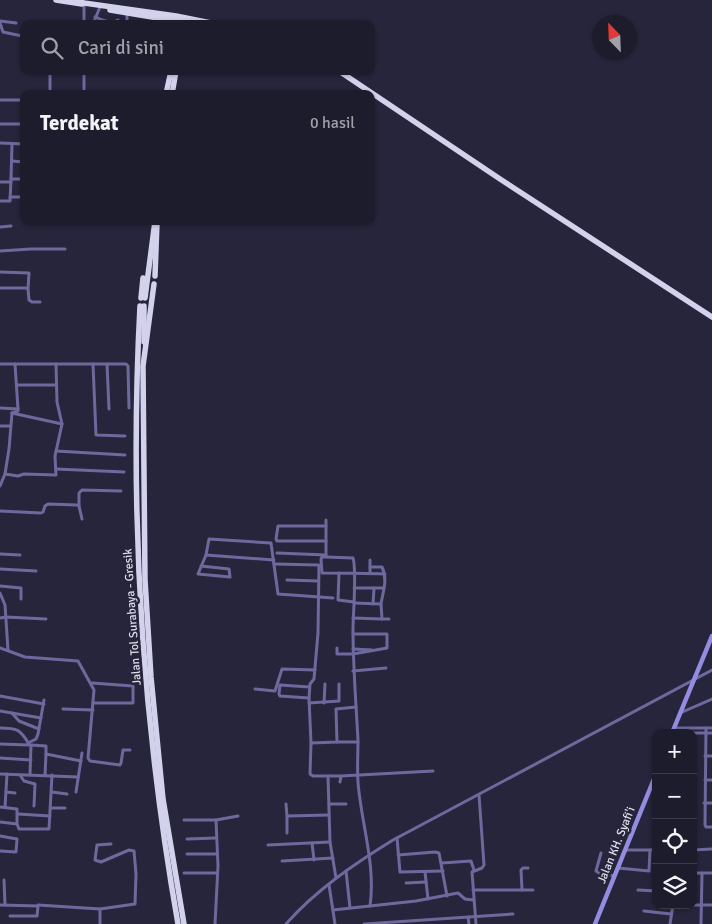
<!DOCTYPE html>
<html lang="id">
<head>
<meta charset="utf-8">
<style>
	body { margin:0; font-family:Signika,sans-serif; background:#2a2938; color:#f1f3f6 }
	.controls { position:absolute; right:15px; bottom:15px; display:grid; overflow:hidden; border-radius:10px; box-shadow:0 1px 4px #0004 }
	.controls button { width:45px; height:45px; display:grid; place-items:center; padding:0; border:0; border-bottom:1px solid #3b3a48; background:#1d1c2c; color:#f1f3f6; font:25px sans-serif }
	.compass { position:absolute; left:592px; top:15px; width:45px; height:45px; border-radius:50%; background:#1d1c2c; box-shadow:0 1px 4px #0004; rotate:337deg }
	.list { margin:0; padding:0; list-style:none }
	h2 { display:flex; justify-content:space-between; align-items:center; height:65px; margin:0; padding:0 20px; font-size:21px }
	h2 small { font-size:16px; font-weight:400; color:#a0a1a9 }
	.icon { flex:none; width:28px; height:28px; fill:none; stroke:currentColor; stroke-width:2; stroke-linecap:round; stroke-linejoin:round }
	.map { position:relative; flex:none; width:712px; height:924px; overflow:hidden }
	.search { position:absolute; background:#1d1c2c; box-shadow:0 1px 4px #0004; left:20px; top:20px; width:355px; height:55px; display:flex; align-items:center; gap:12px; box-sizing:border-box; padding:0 18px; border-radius:10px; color:#a0a1a9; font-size:19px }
	.panel { position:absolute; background:#1d1c2c; box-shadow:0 1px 4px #0004; left:20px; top:90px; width:355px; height:135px; border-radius:10px }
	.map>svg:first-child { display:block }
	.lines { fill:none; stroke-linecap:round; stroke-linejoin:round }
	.street { stroke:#6d699d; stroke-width:3 }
	.secondary { stroke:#948ce0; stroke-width:4.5 }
	.highway { stroke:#d3d2ec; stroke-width:5.5 }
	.labels { text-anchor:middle; stroke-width:5; stroke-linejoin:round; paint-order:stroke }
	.street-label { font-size:12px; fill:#dfdeed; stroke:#27253b }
</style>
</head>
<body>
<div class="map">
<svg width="712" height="924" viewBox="0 0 712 924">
	<rect width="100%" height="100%" fill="#27253b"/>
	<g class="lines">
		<g class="street">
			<path d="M127,14V24"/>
			<path d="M95,17C103,20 110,24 118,20"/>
			<path d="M0,21L16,23"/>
			<path d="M0,23L3,32L22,36L24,47"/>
			<path d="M84,24V5"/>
			<path d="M93,24L100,7"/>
			<path d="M44,72L112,73"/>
			<path d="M84,72V94"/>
			<path d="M50,93V72"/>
			<path d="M31,94L35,92L85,94"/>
			<path d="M0,100H24"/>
			<path d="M0,124H24"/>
			<path d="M0,143L24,144"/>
			<path d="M12,161L24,162"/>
			<path d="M11,179L12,144"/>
			<path d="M0,182H11"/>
			<path d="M10,197H24"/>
			<path d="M0,201H10L11,179H24"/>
			<path d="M0,227L11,226"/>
			<path d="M0,251L31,249H65"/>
			<path d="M0,272L29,273L28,289"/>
			<path d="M0,288H26L28,289L29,300L32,302H40"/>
			<path d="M0,364H126L128,366L129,408"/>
			<path d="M15,364L18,409"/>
			<path d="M93,364L96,435L125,436"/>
			<path d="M107,364L109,409"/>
			<path d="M17,385H56"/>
			<path d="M0,408L18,409V411L12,413"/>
			<path d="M12,413L62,424"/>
			<path d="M0,426H10"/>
			<path d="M56,451L125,455"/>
			<path d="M56,469L124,472"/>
			<path d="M5,474L18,476L24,474L56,475L55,456L62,424L57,402L56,364"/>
			<path d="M0,486L5,474L9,449L12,413"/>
			<path d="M79,506V493L82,490L121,491"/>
			<path d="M0,511L41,513L43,512L45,506L48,504L77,505L79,506L82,519"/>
			<path d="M326,526H278L276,539L277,541H326"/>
			<path d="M277,553L326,555"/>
			<path d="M0,554L20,555"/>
			<path d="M206,555L274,560"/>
			<path d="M326,556V520"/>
			<path d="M370,560V573"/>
			<path d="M274,564L319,565L318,633L314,679L310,684L309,698"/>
			<path d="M201,566L229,569L230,577L198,574L206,555L209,539L271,543L278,594L333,598"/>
			<path d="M370,567H382C388,580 383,591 381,604"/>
			<path d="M0,569L36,571"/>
			<path d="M339,573L338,600L354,602"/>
			<path d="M287,580L318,581"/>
			<path d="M0,586L21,588V599"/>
			<path d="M354,588H384"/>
			<path d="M0,593L5,605L8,650"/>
			<path d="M354,603L381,604L382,619H389"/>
			<path d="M373,604L374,588"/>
			<path d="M0,618L6,617L46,619"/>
			<path d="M353,618L382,619"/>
			<path d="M0,648L25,657L78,661L94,690L88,758L90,761L120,765L121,763L123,750H130"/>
			<path d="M337,648V654H353L387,648V634H353"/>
			<path d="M353,649L372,650"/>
			<path d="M353,671L386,668"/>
			<path d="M92,683L133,686V703H93"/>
			<path d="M309,687L280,685L279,694L280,696L309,698L311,743L310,774L313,776H328L330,842L336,878"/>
			<path d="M255,689L275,691L282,669L315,670"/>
			<path d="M0,696L44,704"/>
			<path d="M309,703L339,701V684"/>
			<path d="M324,703L325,684"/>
			<path d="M63,709L93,710"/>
			<path d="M0,711L41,718"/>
			<path d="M12,713L19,721L39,729"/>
			<path d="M680,713L712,699"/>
			<path d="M0,728C17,728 20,729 29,744"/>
			<path d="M674,728H712"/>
			<path d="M706,728L705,825L706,827H712"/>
			<path d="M672,733H690"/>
			<path d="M693,733H712"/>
			<path d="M337,742H358"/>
			<path d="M28,743L36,739L38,734L44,700"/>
			<path d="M311,743L337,742L336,709L356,707"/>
			<path d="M0,744L29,745"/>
			<path d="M705,756H712"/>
			<path d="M0,758L31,760"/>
			<path d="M0,774L78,777"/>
			<path d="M20,775L24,781L35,784L34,806"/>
			<path d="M30,775L31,745L46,746V754"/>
			<path d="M45,775L46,754L81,761"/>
			<path d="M328,776H340"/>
			<path d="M705,780H712"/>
			<path d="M340,782L341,776L433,771"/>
			<path d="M6,792L15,793"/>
			<path d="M52,792L67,794"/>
			<path d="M76,792L82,753"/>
			<path d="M704,803H712"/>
			<path d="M286,804L287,816"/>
			<path d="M329,804H346"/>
			<path d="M0,807L17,809V824"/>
			<path d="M5,807L7,774"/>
			<path d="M51,808H65"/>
			<path d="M18,814L50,816"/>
			<path d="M184,820H216L218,866L215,924"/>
			<path d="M216,820L238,816"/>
			<path d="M0,822L17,824L19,829H49L52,775"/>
			<path d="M287,833V816L329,815"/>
			<path d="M0,836L17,839L16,852L0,851"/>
			<path d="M397,838L400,872L443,871"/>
			<path d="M187,839L216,838"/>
			<path d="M312,843L314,860"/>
			<path d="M268,845L330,842"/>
			<path d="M625,850H656"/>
			<path d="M693,850L712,849"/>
			<path d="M601,853L596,871L599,873L615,876"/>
			<path d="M187,854H217"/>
			<path d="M398,855L435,852L439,853L447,896"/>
			<path d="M282,861L333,858"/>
			<path d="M442,863L471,861L474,870"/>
			<path d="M618,868L649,871L650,850"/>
			<path d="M346,871L350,908"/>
			<path d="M425,872L428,899"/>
			<path d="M184,873H217"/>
			<path d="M693,873H712"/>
			<path d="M4,880L5,905"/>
			<path d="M406,883L426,882"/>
			<path d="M329,885L335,924"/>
			<path d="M473,890H533"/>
			<path d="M522,890L521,870L523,868H528"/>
			<path d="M638,890L656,891"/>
			<path d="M0,905L38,906L37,916H10"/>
			<path d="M38,905L100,909"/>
			<path d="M693,905H712"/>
			<path d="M370,906C376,864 361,823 358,782C357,768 358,754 358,740C356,703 353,666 353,630C353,614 357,570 353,558L326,557H322L321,559L322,573C343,573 364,573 385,574"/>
			<path d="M333,910L416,901L458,893L465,899L473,900"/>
			<path d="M644,911L671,914"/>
			<path d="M468,917L469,924"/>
			<path d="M100,924V909L135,904L136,874L134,851L129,850L101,862L95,860L97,845L111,844"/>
			<path d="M286,924C316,890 354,864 393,840L712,670"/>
			<path d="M364,924L513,914"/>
			<path d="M476,924L472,872L482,868L484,865L479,795"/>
			<path d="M670,924L673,905"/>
			<path d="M701,924L702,873"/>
		</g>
		<g class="secondary">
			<path d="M672,733L712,636"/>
			<path d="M595,924L656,774"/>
		</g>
		<g class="highway">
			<path d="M56,0L82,4"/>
			<path d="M77,0L84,3L176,16L216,24"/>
			<path d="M110,10L194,24"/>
			<path d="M339,71L500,179L712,317"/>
			<path d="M166,94L171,71"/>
			<path d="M172,94L176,71"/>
			<path d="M155,276L157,223"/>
			<path d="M154,284L143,366L145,580L151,677L163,799L184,924"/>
			<path d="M141,298L143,278"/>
			<path d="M145,298L155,221"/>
			<path d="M140,306C129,512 142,720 178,924"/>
			<path d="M144,342V306"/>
		</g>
	</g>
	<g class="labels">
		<g class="street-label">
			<text transform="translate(132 617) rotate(-94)" y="4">Jalan Tol Surabaya - Gresik</text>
			<text transform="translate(616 845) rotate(-68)" y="4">Jalan KH. Syafi'i</text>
		</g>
	</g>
</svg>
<div class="controls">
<button>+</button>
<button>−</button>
<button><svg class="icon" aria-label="locate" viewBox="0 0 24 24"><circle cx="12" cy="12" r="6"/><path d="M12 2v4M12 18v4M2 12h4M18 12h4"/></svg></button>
<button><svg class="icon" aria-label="layers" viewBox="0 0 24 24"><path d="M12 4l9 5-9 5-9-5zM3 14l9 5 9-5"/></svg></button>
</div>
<svg class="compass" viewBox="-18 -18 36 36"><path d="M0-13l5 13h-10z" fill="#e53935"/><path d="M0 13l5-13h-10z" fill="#a0a1a9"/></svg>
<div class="search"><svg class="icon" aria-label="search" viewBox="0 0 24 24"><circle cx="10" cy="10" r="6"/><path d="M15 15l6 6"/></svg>Cari di sini</div>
<section class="panel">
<h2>Terdekat<small>0 hasil</small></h2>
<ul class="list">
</ul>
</section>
</div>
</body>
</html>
